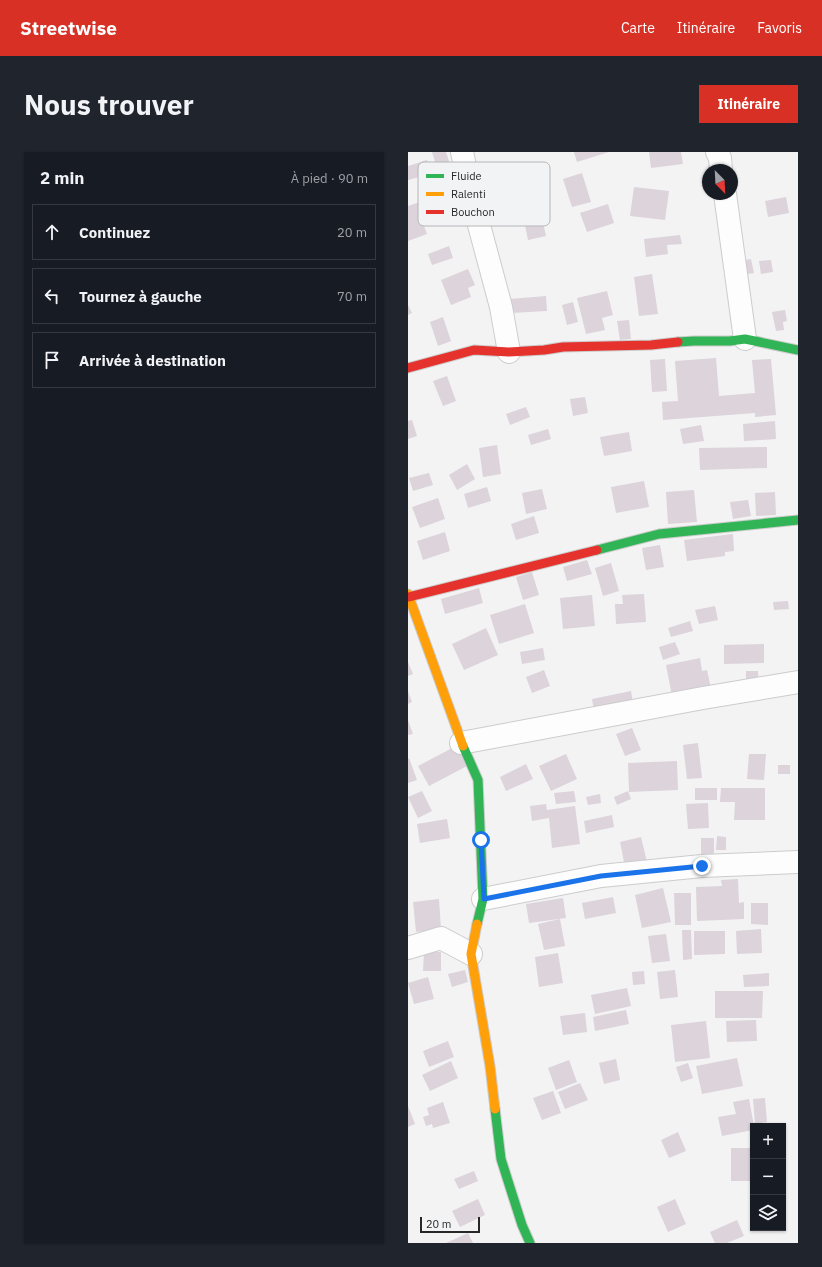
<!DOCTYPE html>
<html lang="fr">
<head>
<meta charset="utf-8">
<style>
	body { margin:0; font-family:"IBM Plex Sans",sans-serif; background:#20242c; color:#f1f3f6 }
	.controls { position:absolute; right:12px; bottom:12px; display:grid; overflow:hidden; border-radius:0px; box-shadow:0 1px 3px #0004 }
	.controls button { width:36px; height:36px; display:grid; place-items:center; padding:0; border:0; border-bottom:1px solid #363941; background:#171b24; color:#f1f3f6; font:20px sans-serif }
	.compass { position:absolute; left:294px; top:12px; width:36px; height:36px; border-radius:50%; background:#171b24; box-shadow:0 1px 3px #0004; rotate:156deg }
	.scale { position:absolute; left:12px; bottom:10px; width:60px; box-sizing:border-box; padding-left:4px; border:2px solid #272728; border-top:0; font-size:11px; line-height:14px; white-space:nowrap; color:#272728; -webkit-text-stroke:3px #f2f3f5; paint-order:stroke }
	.stop { position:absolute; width:12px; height:12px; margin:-9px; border:3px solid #1a73e8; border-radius:50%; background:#fff }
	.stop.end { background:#1a73e8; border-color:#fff; box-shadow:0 1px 4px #0008 }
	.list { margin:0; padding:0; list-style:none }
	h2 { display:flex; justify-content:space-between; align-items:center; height:52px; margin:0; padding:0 16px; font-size:17px }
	h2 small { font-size:13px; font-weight:400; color:#9ea1a6 }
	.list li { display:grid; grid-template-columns:26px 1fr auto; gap:12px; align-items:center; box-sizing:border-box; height:56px; margin:0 8px 8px; padding:0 8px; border:1px solid #363941; border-radius:0px }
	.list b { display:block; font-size:15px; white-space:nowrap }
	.list em { font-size:13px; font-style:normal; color:#9ea1a6 }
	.icon { flex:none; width:22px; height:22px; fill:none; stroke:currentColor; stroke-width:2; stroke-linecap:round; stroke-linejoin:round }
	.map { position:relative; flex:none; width:390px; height:1091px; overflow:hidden; border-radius:0px }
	header { display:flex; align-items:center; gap:24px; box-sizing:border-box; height:56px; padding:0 20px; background:#d93025; color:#fff }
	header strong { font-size:19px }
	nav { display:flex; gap:22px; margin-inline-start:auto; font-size:14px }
	.intro { display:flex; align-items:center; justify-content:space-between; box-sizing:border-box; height:96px; padding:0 24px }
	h1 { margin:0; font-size:28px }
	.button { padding:10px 18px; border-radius:0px; background:#d93025; color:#fff; font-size:14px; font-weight:700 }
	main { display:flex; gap:24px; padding:0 24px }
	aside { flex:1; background:#171b24; border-radius:0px; box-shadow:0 1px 3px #0004 }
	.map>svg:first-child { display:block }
	.building { fill:#dcd3db }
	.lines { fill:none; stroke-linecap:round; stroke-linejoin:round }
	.street-casing { stroke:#ccc; stroke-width:24 }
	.fast-casing { stroke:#ccc; stroke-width:11 }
	.slow-casing { stroke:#ccc; stroke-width:11 }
	.jam-casing { stroke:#ccc; stroke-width:11 }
	.street { stroke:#fdfdfd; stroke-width:22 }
	.fast { stroke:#30b455; stroke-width:9 }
	.slow { stroke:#ff9f0a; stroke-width:9 }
	.jam { stroke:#e5322d; stroke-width:9 }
	.route { stroke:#1a73e8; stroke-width:5 }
	.key { fill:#f2f3f5; stroke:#b5b6b8; stroke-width:1 }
	.key-label { font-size:11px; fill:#272728 }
</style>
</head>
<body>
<header>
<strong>Streetwise</strong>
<nav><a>Carte</a><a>Itinéraire</a><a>Favoris</a></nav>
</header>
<div class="intro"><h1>Nous trouver</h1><a class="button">Itinéraire</a></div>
<main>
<aside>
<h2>2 min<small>À pied · 90 m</small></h2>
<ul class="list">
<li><svg class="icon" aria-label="ahead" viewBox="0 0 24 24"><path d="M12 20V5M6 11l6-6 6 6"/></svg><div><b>Continuez</b></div><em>20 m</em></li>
<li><svg class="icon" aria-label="left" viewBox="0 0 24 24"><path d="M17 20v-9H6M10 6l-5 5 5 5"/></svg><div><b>Tournez à gauche</b></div><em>70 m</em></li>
<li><svg class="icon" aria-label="arrive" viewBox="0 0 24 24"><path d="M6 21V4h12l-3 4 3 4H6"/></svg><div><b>Arrivée à destination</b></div></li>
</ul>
</aside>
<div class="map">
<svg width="390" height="1091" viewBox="0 0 390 1091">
	<rect width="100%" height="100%" fill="#f3f3f4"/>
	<g class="building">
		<path d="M24,0H38L43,15L30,19Z"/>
		<path d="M166,0H201L169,10Z"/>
		<path d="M241,0H273L275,12L243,16Z"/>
		<path d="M19,8L23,22L0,28V14Z"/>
		<path d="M174,21L183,50L164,55L155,27Z"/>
		<path d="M226,35L261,39L257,68L222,64Z"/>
		<path d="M378,45L381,61L360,65L357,49Z"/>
		<path d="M15,49L21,66L14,69L19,82L0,89V54Z"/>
		<path d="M200,52L206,71L179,80L172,61Z"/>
		<path d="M131,54L138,84L120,88L114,58Z"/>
		<path d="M272,83L274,92L259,93L260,102L238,105L236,87Z"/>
		<path d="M41,94L45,106L24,113L20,102Z"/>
		<path d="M343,107L346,121L333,123L330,109Z"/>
		<path d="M363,108L365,120L353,122L351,109Z"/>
		<path d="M60,117L67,133L60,136L63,145L43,153L33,128Z"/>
		<path d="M244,122L250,162L231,164L226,125Z"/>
		<path d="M199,139L205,163L194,166L197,178L178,182L169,146Z"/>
		<path d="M138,144L139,159L103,161L102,147Z"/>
		<path d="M165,150L170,170L159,173L154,153Z"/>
		<path d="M0,153L4,161L0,163Z"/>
		<path d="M377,158L379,169L375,170L376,178L368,179L364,160Z"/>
		<path d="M35,165L43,189L30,194L22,170Z"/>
		<path d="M221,168L223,187L212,188L209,169Z"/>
		<path d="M308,206L311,244L347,241L344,208L363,207L368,263L347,265V261L255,268L254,250L270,249L267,209Z"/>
		<path d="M257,207L259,239L244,240L242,208Z"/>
		<path d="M39,224L48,249L35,254L25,229Z"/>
		<path d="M177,245L180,261L165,264L162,247Z"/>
		<path d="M118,255L122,265L102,273L98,262Z"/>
		<path d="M4,268L9,284L0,287V269Z"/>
		<path d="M367,269L368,287L336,289L335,272Z"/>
		<path d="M293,273L296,289L275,292L272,277Z"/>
		<path d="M140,277L143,287L123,293L120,283Z"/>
		<path d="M221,280L224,299L196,304L192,285Z"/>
		<path d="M89,293L93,322L75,325L71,296Z"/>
		<path d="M359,295V316L292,318L291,296Z"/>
		<path d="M59,312L67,327L49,338L41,323Z"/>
		<path d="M21,321L25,333L5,339L1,326Z"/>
		<path d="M236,329L241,355L208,361L203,335Z"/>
		<path d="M79,335L83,349L60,356L56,342Z"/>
		<path d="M134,337L139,357L118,362L114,341Z"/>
		<path d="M286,338L289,370L260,372L258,340Z"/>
		<path d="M367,340L368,363L348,364L347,341Z"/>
		<path d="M30,346L37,367L12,376L4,355Z"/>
		<path d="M340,348L343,364L325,367L322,350Z"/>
		<path d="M126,364L131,381L108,388L103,372Z"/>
		<path d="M37,380L42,399L15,408L9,389Z"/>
		<path d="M325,382L326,399L317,400V404L279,409L276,388Z"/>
		<path d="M252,393L256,415L238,418L234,396Z"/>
		<path d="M179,408L184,422L159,429L155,415Z"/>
		<path d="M203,411L211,439L195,444L187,416Z"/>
		<path d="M124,420L131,443L115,448L108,425Z"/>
		<path d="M71,436L75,451L37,462L33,447Z"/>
		<path d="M236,442L238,470L208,472L207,452H215L214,443Z"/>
		<path d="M184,443L187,474L155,477L152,446Z"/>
		<path d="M380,449L381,457L366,458L365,450Z"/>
		<path d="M117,452L126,481L91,492L82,463Z"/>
		<path d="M307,454L310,468L291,472L287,458Z"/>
		<path d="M282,469L285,479L263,485L260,476Z"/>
		<path d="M78,476L90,503L56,518L44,492Z"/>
		<path d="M267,490L272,502L255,508L251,495Z"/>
		<path d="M356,492V511L316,512V493Z"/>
		<path d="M135,496L137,508L114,512L112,500Z"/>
		<path d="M292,506L294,519L299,518L303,536L264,544L258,513Z"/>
		<path d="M0,510L5,522L0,524Z"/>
		<path d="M136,518L142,534L124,541L118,525Z"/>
		<path d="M338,519H350L351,534H338Z"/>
		<path d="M0,539L4,550L0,552Z"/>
		<path d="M223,539L225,551L186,559L184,547Z"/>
		<path d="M0,568L5,582L0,583Z"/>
		<path d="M224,576L233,598L217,604L208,582Z"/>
		<path d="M290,591L294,626L279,627L275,593Z"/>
		<path d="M48,594L59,614L21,634L10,614Z"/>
		<path d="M158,602L169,627L143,639L131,614Z"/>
		<path d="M341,602H358L356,628L339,627Z"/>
		<path d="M1,606L9,628L0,631V607Z"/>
		<path d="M269,609L270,638L221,640L220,611Z"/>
		<path d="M118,612L125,627L98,639L92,625Z"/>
		<rect x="370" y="613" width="12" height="9"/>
		<rect x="287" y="636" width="22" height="12"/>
		<path d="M313,636H357V668H326L327,650H312Z"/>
		<path d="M14,639L24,659L10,666L0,645Z"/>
		<path d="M166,639L168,650L148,652L146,641Z"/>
		<path d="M220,639L223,647L209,653L206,645Z"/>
		<path d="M192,642L193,651L180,653L178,645Z"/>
		<path d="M300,651L301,676L280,677L278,652Z"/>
		<path d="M138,652L139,658L167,654L172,692L144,696L141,666L124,669L122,654Z"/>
		<path d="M204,663L206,675L178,681L176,669Z"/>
		<path d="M39,667L42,686L12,691L9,672Z"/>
		<path d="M309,684L318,685V698H308Z"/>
		<path d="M233,685L239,710L217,715L212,690Z"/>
		<rect x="293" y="686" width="13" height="20"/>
		<path d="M330,727L331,751L336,750V767L289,769L288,735L314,734L313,728Z"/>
		<path d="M255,736L263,770L234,776L227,743Z"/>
		<path d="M266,741H283V773H267Z"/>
		<path d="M205,745L208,761L177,767L174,751Z"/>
		<path d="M155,746L158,766L121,771L118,752Z"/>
		<path d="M31,747L33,777L8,780L5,750Z"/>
		<path d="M343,751H360V773L343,772Z"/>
		<path d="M152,767L157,794L136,798L130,772Z"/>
		<path d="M353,777L354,801L329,802L328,779Z"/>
		<path d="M274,778H283L284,807L275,808Z"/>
		<path d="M286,779H317V802L286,803Z"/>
		<path d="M258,782L262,809L244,811L240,784Z"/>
		<path d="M16,800H33V819H15Z"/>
		<path d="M150,801L155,831L131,835L127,805Z"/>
		<path d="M57,818L60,830L44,835L40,822Z"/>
		<path d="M267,818L270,845L252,847L249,820Z"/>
		<path d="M236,819L237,832L225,833L224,820Z"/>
		<path d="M361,821V834L336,835L335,823Z"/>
		<path d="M20,825L26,847L6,852L0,831Z"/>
		<path d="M219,836L223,854L187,862L183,843Z"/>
		<path d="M307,839H355L354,866H307Z"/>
		<path d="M218,858L221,872L187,879L185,865Z"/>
		<path d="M177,861L179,880L155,883L152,864Z"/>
		<path d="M348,868L349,889L319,890L318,869Z"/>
		<path d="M298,869L302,906L267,910L263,873Z"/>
		<path d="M40,889L46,905L21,915L15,899Z"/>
		<path d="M329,906L335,934L294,942L288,914Z"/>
		<path d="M208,907L212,928L196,932L191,911Z"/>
		<path d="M161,908L169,930L148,938L140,916Z"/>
		<path d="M43,909L50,926L22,939L14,923Z"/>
		<path d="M280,911L285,926L273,930L268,915Z"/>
		<path d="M172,931L180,948L157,957L150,940Z"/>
		<path d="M145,939L153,961L134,968L125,946Z"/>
		<path d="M357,946L359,970L347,972L345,947Z"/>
		<path d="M341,947L346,974L345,978L314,984L310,965L328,962L325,950Z"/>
		<path d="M35,950L42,971L25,976L24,972L18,974L15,965L21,963L19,956Z"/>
		<path d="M0,954L7,972L0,975Z"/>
		<path d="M270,980L278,999L261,1006L253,988Z"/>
		<rect x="323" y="996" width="22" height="33"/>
		<path d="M66,1019L70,1029L51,1037L46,1027Z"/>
		<path d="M70,1047L77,1063L52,1075L44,1059Z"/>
		<path d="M267,1047L278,1072L260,1080L249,1055Z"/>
		<path d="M329,1068L336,1084L319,1091H307L302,1080Z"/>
		<path d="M60,1081L65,1091H38Z"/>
	</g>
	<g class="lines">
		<defs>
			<g id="street">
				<path d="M54,0L64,47L93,155L101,200"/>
				<path d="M309,0L312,6L313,18"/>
				<path d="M317,42L337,187"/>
				<path d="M53,591L295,546L390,530"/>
				<path d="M75,747L193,724L294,714L390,710"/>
				<path d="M0,796L33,786L63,802"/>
			</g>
			<g id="fast">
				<path d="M270,190L286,189H322L337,187L390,198"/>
				<path d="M189,398L251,382L390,368"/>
				<path d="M55,594L70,628L75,747L69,772"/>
				<path d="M87,957L93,1007L114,1073L122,1091"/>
			</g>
			<g id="slow">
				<path d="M0,442L55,594"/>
				<path d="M69,772L63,802L82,914L87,957"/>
			</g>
			<g id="jam">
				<path d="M0,216L66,198L101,200L136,198L155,195L243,193L270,190"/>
				<path d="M1,445L189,398"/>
			</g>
		</defs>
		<use href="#street" class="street-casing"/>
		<use href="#fast" class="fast-casing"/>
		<use href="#slow" class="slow-casing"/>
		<use href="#jam" class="jam-casing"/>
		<use href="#street" class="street"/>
		<use href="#fast" class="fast"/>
		<use href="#slow" class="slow"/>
		<use href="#jam" class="jam"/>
	</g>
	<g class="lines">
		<path class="route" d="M73,688L76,747L193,724L294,714"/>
	</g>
	<rect x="10" y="10" width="132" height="64" rx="6" class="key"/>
	<rect x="18" y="22" width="18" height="4" fill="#30b455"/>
	<rect x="18" y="40" width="18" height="4" fill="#ff9f0a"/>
	<rect x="18" y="58" width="18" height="4" fill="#e5322d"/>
	<g class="key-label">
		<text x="43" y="28">Fluide</text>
		<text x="43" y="46">Ralenti</text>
		<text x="43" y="64">Bouchon</text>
	</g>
</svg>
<div class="controls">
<button>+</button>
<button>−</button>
<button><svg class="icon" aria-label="layers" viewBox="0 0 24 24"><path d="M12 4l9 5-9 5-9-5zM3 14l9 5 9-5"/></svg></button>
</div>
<svg class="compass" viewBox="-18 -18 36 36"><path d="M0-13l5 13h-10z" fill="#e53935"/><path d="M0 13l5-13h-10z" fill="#9ea1a6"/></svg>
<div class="scale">20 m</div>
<div class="stop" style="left:73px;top:688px"></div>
<div class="stop end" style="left:294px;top:714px"></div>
</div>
</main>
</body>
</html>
